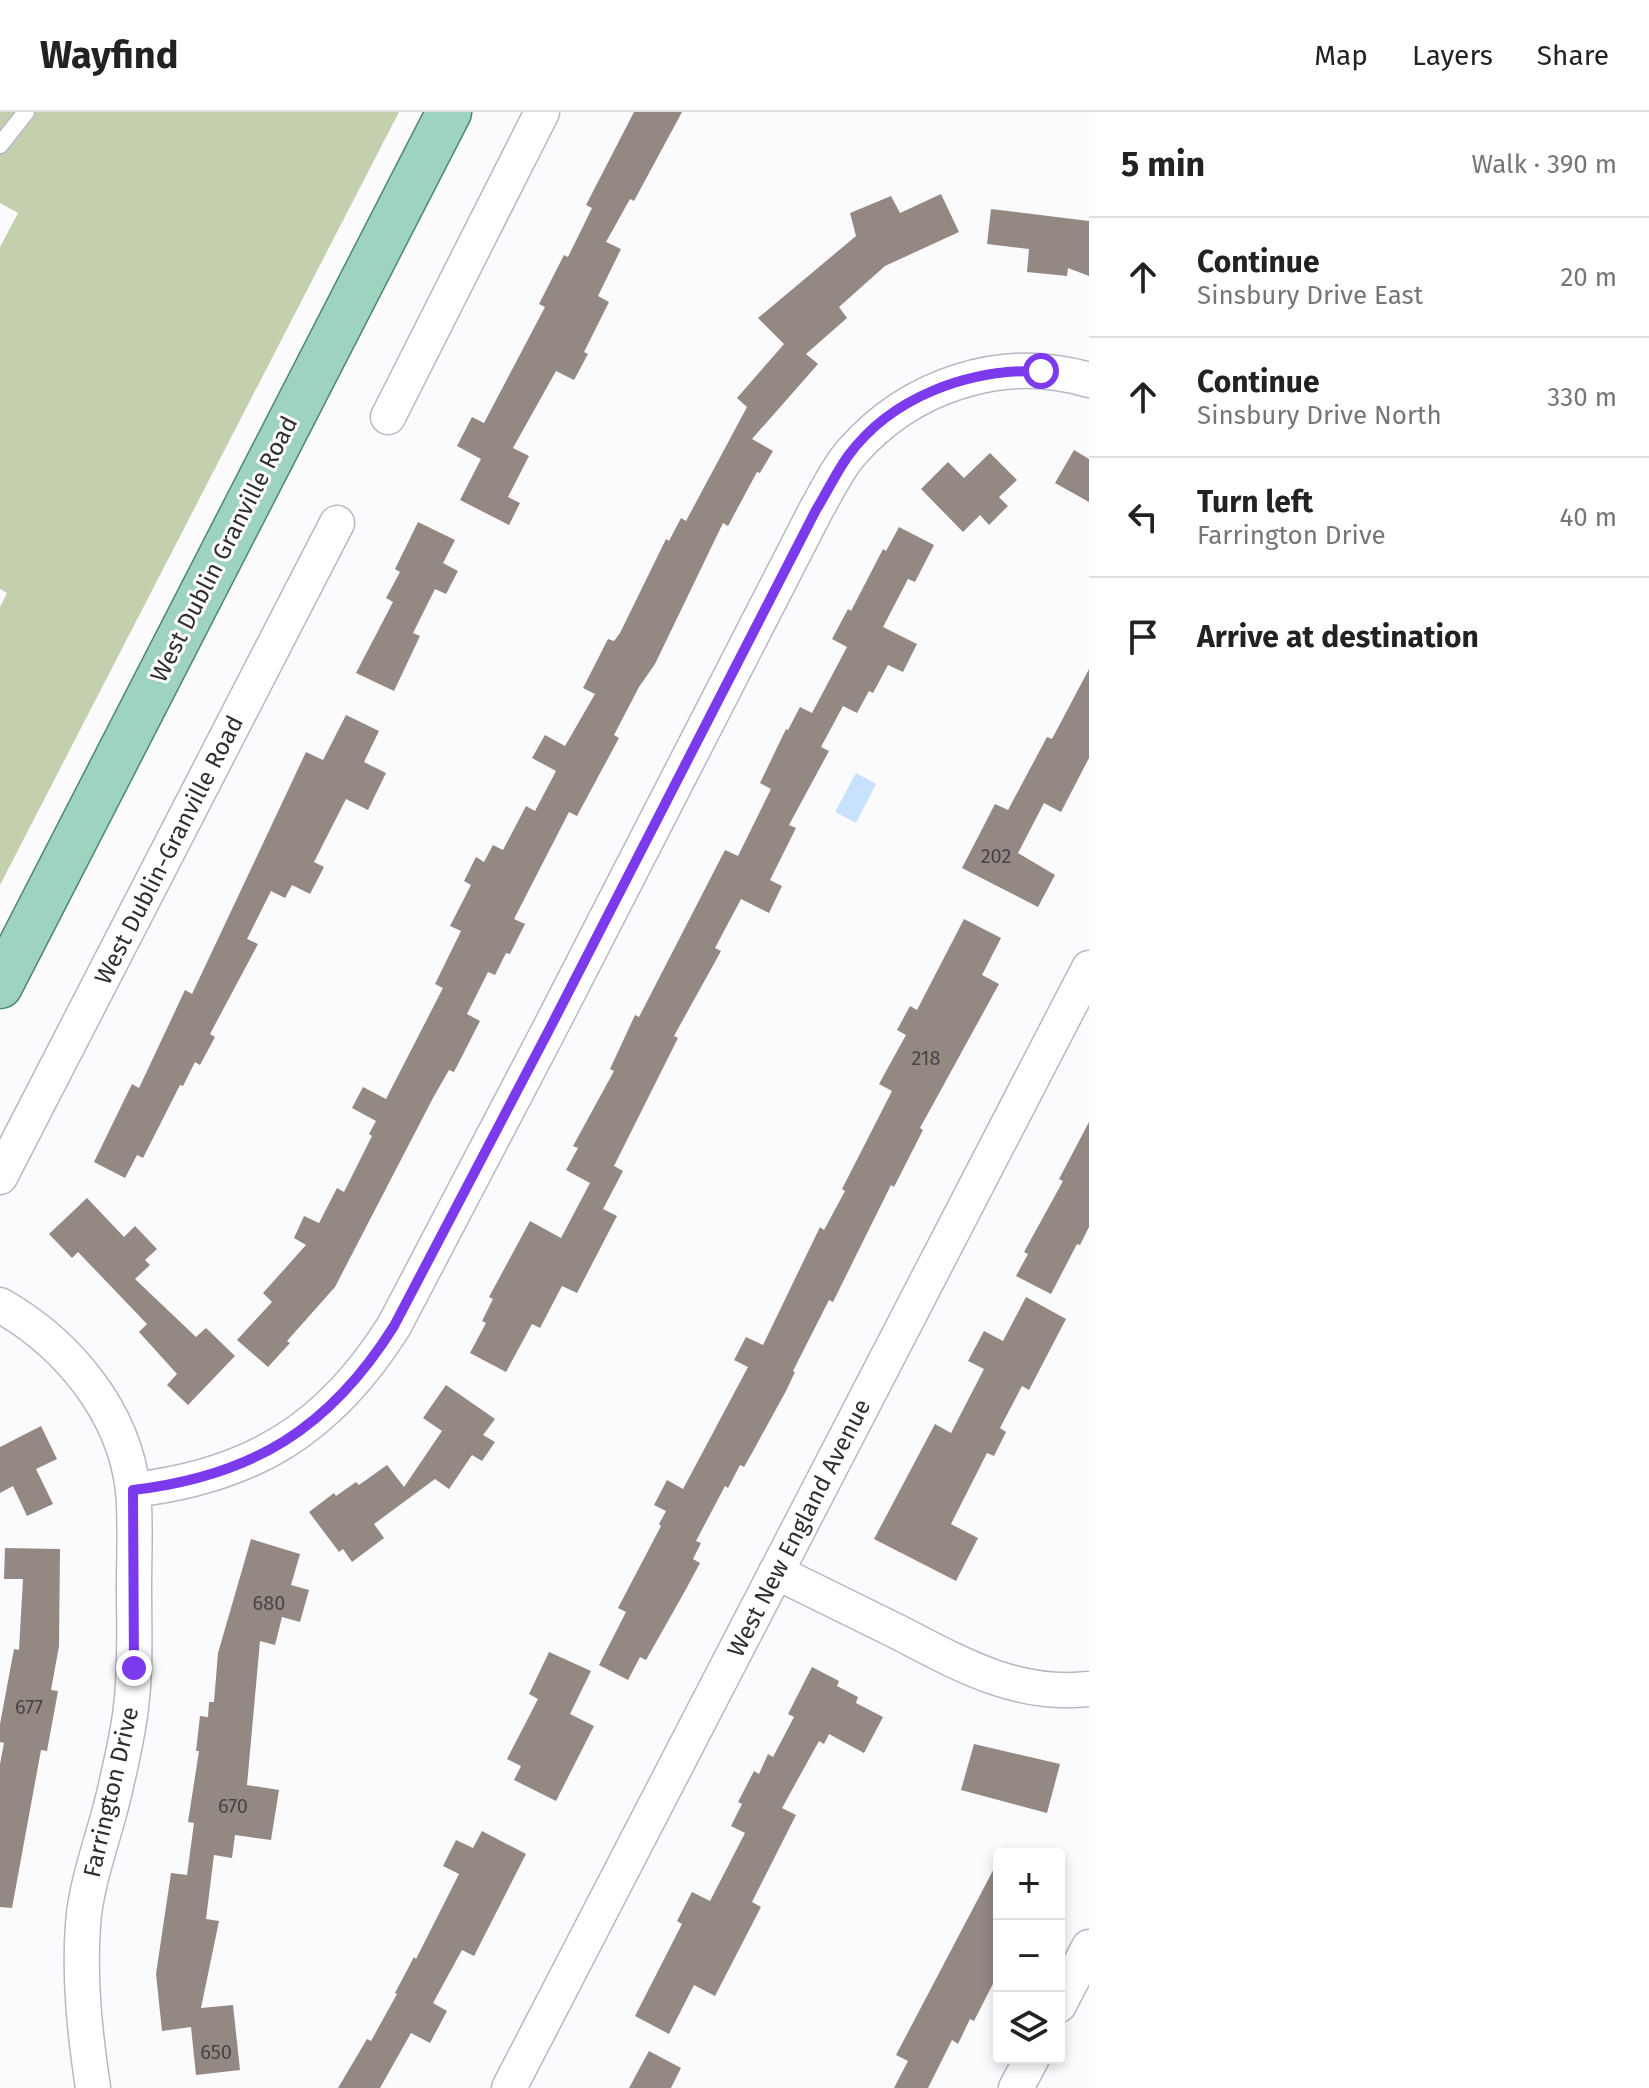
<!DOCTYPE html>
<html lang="en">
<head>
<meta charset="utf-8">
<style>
	body { margin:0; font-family:"Fira Sans",sans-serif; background:#f6f6f6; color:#222 }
	.controls { position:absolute; right:24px; bottom:24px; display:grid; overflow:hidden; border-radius:8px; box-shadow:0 4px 12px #0003 }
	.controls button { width:72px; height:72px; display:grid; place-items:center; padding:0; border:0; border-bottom:2px solid #e0e0e0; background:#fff; color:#222; font:40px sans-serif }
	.stop { position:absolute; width:24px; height:24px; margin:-18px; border:6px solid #7c3aed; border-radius:50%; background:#fff }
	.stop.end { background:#7c3aed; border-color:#fff; box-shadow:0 2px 8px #0008 }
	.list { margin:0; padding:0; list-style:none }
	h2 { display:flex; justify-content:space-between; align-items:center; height:104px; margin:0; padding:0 32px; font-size:34px }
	h2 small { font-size:26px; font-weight:400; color:#767676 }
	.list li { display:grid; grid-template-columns:52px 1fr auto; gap:24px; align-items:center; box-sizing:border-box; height:120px; padding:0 32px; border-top:2px solid #e0e0e0 }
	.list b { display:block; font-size:30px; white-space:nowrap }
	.list p { margin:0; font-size:26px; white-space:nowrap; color:#767676 }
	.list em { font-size:26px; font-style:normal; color:#767676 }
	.icon { flex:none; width:44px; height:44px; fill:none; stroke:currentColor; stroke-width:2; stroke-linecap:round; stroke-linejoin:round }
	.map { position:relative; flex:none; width:1089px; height:1976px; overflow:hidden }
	header { display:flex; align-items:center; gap:48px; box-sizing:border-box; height:112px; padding:0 40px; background:#fff; border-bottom:2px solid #e0e0e0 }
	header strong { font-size:38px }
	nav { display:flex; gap:44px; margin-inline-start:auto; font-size:28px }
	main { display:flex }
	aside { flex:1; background:#fff }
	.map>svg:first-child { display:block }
	.green { fill:#c3cfad }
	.water { fill:#c7e1fe }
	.building { fill:#948883 }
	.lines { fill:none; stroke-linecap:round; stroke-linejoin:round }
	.lane-casing { stroke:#b8b8c4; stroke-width:19 }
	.street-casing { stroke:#b8b8c4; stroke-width:37 }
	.primary-casing { stroke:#4d8673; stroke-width:47 }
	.lane { stroke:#fff; stroke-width:16 }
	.street { stroke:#fff; stroke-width:34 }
	.primary { stroke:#9ed3c0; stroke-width:44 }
	.route { stroke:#7c3aed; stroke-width:10 }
	.labels { text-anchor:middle; stroke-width:6; stroke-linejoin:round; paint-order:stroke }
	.number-label { font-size:20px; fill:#484447 }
	.street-label { font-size:24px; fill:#2e2e33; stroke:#fff }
</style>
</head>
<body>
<header>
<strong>Wayfind</strong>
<nav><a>Map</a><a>Layers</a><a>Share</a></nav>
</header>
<main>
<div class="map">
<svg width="1089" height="1976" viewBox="0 0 1089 1976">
	<rect width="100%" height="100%" fill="#fbfbfd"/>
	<path class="green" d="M0,0H399L0,773V495L7,481L0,477V135L18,101L0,91Z"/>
	<path class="water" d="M856,661L876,672L856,711L835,700Z"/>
	<g class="building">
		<path d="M634,0H682L634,89L630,87L606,130L621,137L598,184L609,190L584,240L588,242L574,268L556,259L513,336L529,344L508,385L520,391L509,413L460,388L481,347L457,334L472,305L484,311L545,195L539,192L564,143L568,145L592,96L586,93Z"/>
		<path d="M941,82L959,120L885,154L839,195L847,206L806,242L818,252L752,327L773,339L760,361L757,360L728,414L723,411L655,552L639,575L614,623L619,626L577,704L569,700L514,807L525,812L510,842L506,841L495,863L488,860L467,902L480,909L454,960L449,958L433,986L335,1175L287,1229L290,1231L268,1255L237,1228L272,1190L263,1181L306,1133L294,1126L304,1104L319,1111L337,1076L344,1080L372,1024L369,1022L376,1009L352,996L363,975L386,987L443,876L435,872L461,819L450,814L471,773L464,769L476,745L484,750L493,733L503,738L526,694L535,699L556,659L532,646L545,623L565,634L595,582L583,576L608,527L614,529L620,521L666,427L669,429L681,406L686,409L747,295L737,286L784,232L758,206L856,124L850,101L891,84L900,101Z"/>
		<path d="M991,97L1089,109V164L1068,156L1067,164L1027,160L1029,137L987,132Z"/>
		<path d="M1074,338L1089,347V390L1055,371Z"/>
		<path d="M990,341L1017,368L999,385L1008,394L989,413L980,403L963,420L921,377L948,350L964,366Z"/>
		<path d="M418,410L455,428L443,451L458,459L446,482L435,477L413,521L420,524L394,579L356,561L393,490L386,486L400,460L395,457Z"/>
		<path d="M899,415L934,433L915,470L908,467L883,515L917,532L903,560L888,553L873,581L869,579L857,601L843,594L821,635L829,639L789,713L796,716L770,768L782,774L769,801L741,787L715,836L721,839L674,924L678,926L614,1054L623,1059L603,1097L617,1104L577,1181L562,1174L540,1216L532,1212L506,1260L470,1241L486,1211L482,1209L493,1187L489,1185L530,1109L561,1126L590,1071L566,1058L578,1036L573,1034L614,959L610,957L635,903L639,905L725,738L738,744L771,677L760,671L786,617L788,618L800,595L812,601L847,535L832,527L848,497L851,499L883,437L886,439Z"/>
		<path d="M1089,557V646L1061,700L1044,691L1018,741L1055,763L1038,795L962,756L995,692L1008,698L1047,625L1052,627Z"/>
		<path d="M346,603L379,619L364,650L386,661L368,698L346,687L314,750L324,755L310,782L292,773L285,786L271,779L247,827L258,832L210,922L215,925L200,953L195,950L183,974L180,973L143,1046L137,1043L125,1066L94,1050L132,972L139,976L185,878L192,882L306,640L323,648Z"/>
		<path d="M964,807L1001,826L982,863L999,872L920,1016L923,1018L894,1075L891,1073L833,1190L829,1188L793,1259L795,1260L786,1279L752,1341L744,1355L740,1353L728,1376L725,1374L696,1429L701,1431L693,1447L700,1451L685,1479L646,1548L640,1545L628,1568L599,1553L626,1500L618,1496L661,1414L659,1412L666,1399L654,1393L667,1368L683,1377L748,1255L734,1248L746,1225L763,1233L820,1115L824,1118L845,1079L842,1077L892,979L879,972L906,923L897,918L910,894L917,898Z"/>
		<path d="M1089,1010V1115L1080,1133L1077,1132L1051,1182L1016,1164L1028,1142L1024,1140L1063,1069L1059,1067Z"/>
		<path d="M87,1086L124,1125L135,1114L157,1137L145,1148L150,1153L135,1167L196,1225L206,1216L235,1244L188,1293L167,1273L177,1262L139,1220L147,1212L78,1140L72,1146L49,1122Z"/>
		<path d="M1026,1185L1066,1207L1029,1278L1022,1274L1000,1316L1006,1320L994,1344L987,1341L951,1412L978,1426L956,1469L874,1427L935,1312L951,1321L984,1257L968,1249L984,1219L1003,1229Z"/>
		<path d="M446,1273L495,1307L483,1323L495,1330L482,1349L472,1343L449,1377L435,1367L374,1412L384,1426L352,1450L343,1437L339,1440L309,1400L334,1381L336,1384L356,1370L359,1373L387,1353L404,1375L442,1319L423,1306Z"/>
		<path d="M41,1314L57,1347L36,1357L53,1392L27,1404L13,1374L0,1381V1335Z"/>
		<path d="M251,1427L300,1442L291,1473L309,1478L300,1510L282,1505L275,1533L260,1529L247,1673L279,1678L271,1728L235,1723L232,1746L214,1743L206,1807L219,1809L201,1896L233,1893L240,1958L196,1963L191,1915L162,1919L156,1862L171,1761L187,1763L194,1711L188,1710L199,1639H196L200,1604L208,1605L209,1590H214L218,1541Z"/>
		<path d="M5,1436L60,1437L59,1534L51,1578L58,1579L47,1639L41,1638L12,1796L0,1795V1652L4,1631L0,1630V1612L14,1537L19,1538L23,1467H4Z"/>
		<path d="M549,1540L591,1559L570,1602L594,1614L556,1689L514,1668L521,1654L507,1647L538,1587L529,1582Z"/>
		<path d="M812,1555L839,1569L837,1574L858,1585L856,1591L883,1605L864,1641L829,1622L824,1632L819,1629L782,1696L796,1703L752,1790L761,1795L715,1884L694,1873L669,1922L635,1904L682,1812L677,1809L692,1780L710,1789L745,1721L731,1714L742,1692L738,1690L754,1659L759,1662L768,1642L773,1645L794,1605L788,1602Z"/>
		<path d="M974,1632L1060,1652L1047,1701L961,1678Z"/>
		<path d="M482,1719L526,1742L474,1844L462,1838L433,1891L447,1899L430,1931L411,1921L380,1976H338L367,1927L371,1929L397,1882L395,1881L414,1845L416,1847L459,1762L443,1754L456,1728L473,1736Z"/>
		<path d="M999,1747V1860L974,1909L970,1907L958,1932L952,1928L928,1976H894L908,1949L896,1943Z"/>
		<path d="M649,1939L681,1956L671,1976H629Z"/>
	</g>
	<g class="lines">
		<defs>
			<path id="lane" d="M0,33L26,0"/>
			<g id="street">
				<path d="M388,305L542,0"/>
				<path d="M0,1065L337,411"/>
				<path d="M0,1193C67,1231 124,1299 133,1378C136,1409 134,1443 134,1475C134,1515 136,1555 131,1595C128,1623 121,1651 115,1678C105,1723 86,1768 83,1813C79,1868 85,1922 93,1976"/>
				<path d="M133,1378C253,1364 330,1316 394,1214L549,918L816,398C827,379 837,357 851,341C910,273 1003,242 1089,268"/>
				<path d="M776,1460C817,1480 857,1500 898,1520C960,1552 1016,1585 1089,1577"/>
				<path d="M1059,1893L1089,1835"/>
				<path d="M509,1976L1089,856"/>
				<path d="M1016,1976L1032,1946"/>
			</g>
			<path id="primary" d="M0,874L449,0"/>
		</defs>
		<use href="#lane" class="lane-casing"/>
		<use href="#street" class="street-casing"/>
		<use href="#primary" class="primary-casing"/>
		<use href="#lane" class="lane"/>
		<use href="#street" class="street"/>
		<use href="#primary" class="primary"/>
	</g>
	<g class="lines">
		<path class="route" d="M134,1556L133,1378C253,1364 330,1316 394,1214L549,918L816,398C827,380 836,361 848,344C892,284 969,257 1041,259"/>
	</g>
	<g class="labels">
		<g class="number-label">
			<text x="996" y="751">202</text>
			<text x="926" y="953">218</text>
			<text x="269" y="1498">680</text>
			<text x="29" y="1602">677</text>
			<text x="233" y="1701">670</text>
			<text x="216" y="1947">650</text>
		</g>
		<g class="street-label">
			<text transform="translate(224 437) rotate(-63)" y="8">West Dublin Granville Road</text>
			<text transform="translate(169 738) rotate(-63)" y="8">West Dublin-Granville Road</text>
			<text transform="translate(799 1416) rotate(-63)" y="8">West New England Avenue</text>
			<text transform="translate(111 1680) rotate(-77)" y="8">Farrington Drive</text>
		</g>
	</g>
</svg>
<div class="controls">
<button>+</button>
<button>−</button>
<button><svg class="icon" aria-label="layers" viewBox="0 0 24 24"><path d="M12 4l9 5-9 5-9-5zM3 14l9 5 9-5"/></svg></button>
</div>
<div class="stop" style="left:1041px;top:259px"></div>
<div class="stop end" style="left:134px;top:1556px"></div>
</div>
<aside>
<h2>5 min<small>Walk · 390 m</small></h2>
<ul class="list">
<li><svg class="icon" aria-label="ahead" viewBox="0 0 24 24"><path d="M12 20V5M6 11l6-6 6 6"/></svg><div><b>Continue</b><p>Sinsbury Drive East</p></div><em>20 m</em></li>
<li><svg class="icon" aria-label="ahead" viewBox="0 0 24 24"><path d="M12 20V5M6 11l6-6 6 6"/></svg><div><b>Continue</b><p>Sinsbury Drive North</p></div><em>330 m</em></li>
<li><svg class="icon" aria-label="left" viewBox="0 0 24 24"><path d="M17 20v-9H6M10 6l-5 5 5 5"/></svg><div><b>Turn left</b><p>Farrington Drive</p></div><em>40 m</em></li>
<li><svg class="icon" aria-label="arrive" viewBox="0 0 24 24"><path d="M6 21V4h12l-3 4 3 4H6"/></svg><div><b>Arrive at destination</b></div></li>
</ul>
</aside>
</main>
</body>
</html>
